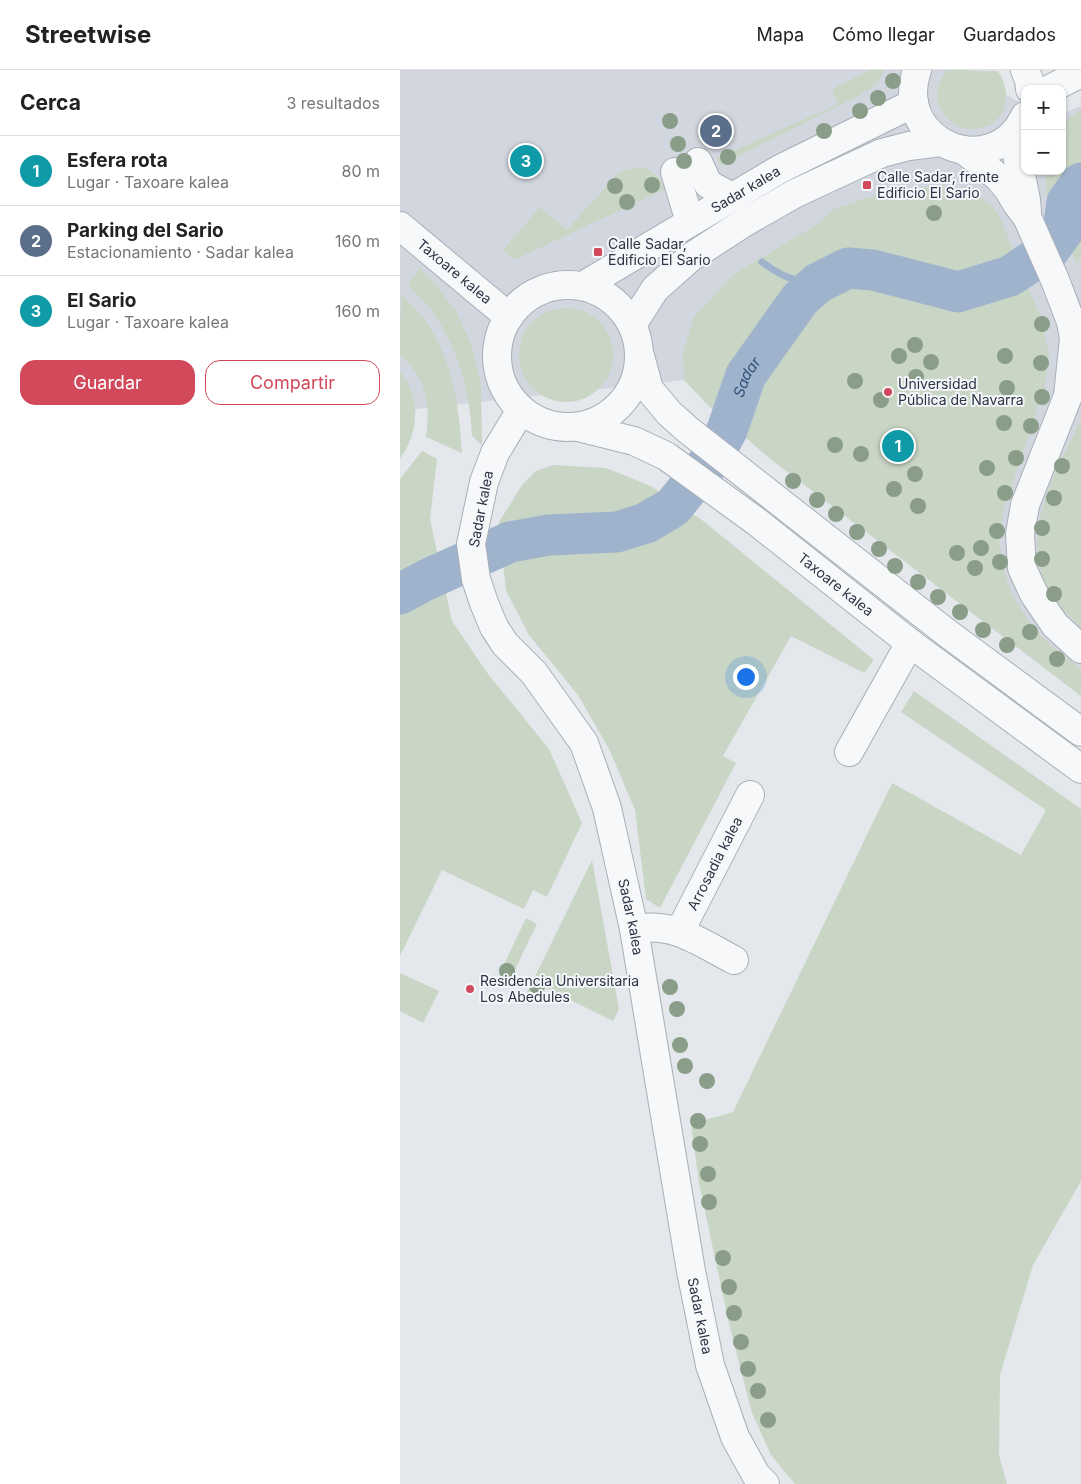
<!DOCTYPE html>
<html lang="es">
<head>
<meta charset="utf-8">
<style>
	body { margin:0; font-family:Inter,sans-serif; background:#f2f2f2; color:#222 }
	.controls { position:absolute; right:15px; top:15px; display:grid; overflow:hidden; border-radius:10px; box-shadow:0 1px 4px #0004 }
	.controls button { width:45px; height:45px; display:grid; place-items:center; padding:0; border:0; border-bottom:1px solid #e0e0e0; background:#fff; color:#222; font:25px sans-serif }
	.you { position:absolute; left:345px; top:606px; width:18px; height:18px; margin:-12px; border:4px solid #fff; border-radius:50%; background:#1a73e8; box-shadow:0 0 0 8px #1a73e833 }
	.badge { display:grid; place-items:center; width:32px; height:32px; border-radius:50%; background:#d1495b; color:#fff; font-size:16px; font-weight:700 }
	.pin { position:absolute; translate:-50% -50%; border:2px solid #fff; box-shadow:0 1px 5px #0006 }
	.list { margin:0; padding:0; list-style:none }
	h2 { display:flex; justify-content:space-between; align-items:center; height:65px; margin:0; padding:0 20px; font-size:21px }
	h2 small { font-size:16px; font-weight:400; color:#767676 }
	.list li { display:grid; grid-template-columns:32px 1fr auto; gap:15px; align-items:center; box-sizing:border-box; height:70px; padding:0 20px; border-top:1px solid #e0e0e0 }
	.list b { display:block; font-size:19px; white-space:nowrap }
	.list p { margin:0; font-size:16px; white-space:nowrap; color:#767676 }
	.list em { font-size:16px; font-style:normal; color:#767676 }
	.actions { display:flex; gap:10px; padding:15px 20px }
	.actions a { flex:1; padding:11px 0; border:1px solid #d1495b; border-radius:15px; text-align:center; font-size:18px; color:#d1495b }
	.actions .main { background:#d1495b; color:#fff }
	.map { position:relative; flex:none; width:681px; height:1414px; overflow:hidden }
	header { display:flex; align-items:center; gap:30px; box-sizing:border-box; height:70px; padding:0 25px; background:#fff; border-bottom:1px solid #e0e0e0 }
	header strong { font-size:24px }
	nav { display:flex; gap:28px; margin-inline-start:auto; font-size:18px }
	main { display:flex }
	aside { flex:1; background:#fff }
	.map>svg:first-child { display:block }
	.built { fill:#d2d6de }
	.green { fill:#c9d6c5 }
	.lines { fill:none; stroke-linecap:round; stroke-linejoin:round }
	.stream { stroke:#9fb4cc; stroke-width:7 }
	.river { stroke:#9fb4cc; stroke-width:41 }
	.minor-casing { stroke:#a9aeb7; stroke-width:30 }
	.minor { stroke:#f7f8fa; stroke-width:28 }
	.tree { fill:#899d89 }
	.poi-dot { fill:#d1495b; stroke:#f4f6f9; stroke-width:2 }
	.labels { text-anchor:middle; stroke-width:4; stroke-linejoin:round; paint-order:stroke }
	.poi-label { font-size:14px; fill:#2b3445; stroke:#f4f6f9; text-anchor:start }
	.street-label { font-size:14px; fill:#2b3445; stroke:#f4f6f9 }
	.water-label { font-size:15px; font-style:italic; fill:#34527a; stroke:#f4f6f9 }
</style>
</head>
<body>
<header>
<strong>Streetwise</strong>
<nav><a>Mapa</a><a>Cómo llegar</a><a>Guardados</a></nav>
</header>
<main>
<aside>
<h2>Cerca<small>3 resultados</small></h2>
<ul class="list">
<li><span class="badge" style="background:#0f9aa8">1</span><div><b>Esfera rota</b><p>Lugar · Taxoare kalea</p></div><em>80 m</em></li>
<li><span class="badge" style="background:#5c6f8a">2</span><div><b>Parking del Sario</b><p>Estacionamiento · Sadar kalea</p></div><em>160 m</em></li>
<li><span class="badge" style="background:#0f9aa8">3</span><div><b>El Sario</b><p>Lugar · Taxoare kalea</p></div><em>160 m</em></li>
</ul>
<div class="actions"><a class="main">Guardar</a><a>Compartir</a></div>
</aside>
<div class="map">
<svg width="681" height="1414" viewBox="0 0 681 1414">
	<rect width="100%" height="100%" fill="#e4e7ec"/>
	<path class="built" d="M0,0H565L625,36V101H662V44L681,36V626L368,387L308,335L284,310L16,339L13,360L4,383L0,388Z"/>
	<g class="green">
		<path d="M471,0H484C480,13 471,18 460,25L320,95L317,88L438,34L432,19Z"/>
		<path d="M547,0L598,1C613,24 608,56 575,59C556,61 537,44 537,24C538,15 542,8 547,0Z"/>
		<path d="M681,40V188L676,193L647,126L645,101H662V55L670,47Z"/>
		<path d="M242,97C254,102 260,107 265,119L114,190L103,180L140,137L167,160L218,103L229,99Z"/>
		<path d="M546,117L569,118L592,136L599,145L642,251L649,286L645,316L603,442L599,471L604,500L612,524L632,556L650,575L681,599V626L368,387L308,335L284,310L283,282L294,247L333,205L416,155L432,140L481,123L513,118Z"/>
		<path d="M20,198L38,217L57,243L72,277L81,315L82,375L72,366C70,321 58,278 32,241C25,232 16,224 8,215Z"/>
		<path d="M1,224C10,234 22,245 29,256C54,296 59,337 62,383L26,367C31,335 26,307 0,285Z"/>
		<circle cx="166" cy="285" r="47"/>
		<path d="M0,302C21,326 19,364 0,388Z"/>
		<path d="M681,350V558C672,548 658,538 652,527C616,466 654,406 681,350Z"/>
		<path d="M22,381L37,389L30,449L52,551L88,604L149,679L182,753L147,827L133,820L124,839L42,800L0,886V409Z"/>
		<path d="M153,395L206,398L251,416L302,450L474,590L464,603L391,566L323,686L336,693L260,838L246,829L235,740L210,681L178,625L129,565L106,521L99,452L122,415L136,401Z"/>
		<path d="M514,621L681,739V1111L633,1195L600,1305L599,1385L607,1414H395L371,1385L352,1343L329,1254L299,1113L291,1054L333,1042L492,713L621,785L646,740L501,642Z"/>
		<path d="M192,790L219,939L213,951L146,918L138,934L125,927Z"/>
		<path d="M126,848L137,854L110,910L99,905Z"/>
		<path d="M0,903L39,921L23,953L0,941Z"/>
	</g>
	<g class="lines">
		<path class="stream" d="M362,192C381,206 394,212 418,213"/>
		<path class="river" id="s1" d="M0,524L26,510L110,472L149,465L217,462L246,453L273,437L313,387L327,360L346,305L400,229L418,213L448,198L473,200L558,222L610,206L649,180L663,161L667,132L681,113"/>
		<defs>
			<g id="minor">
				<path d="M517,0C492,73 593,114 625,46"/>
				<path d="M625,0L629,10L630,19"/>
				<path d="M650,19L681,3"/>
				<path d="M622,52L616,80L626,130L627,141"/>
				<path d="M565,81L598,107L608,119L617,134L627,147L655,210L671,252L674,268L668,326L625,435L620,464L622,498L634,524L655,555L681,579"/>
				<path d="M298,92L308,114L332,127"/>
				<path d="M275,102L290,152"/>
				<path id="s2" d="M0,156L109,247"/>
				<circle cx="168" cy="286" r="71"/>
				<path id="s3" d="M183,216L380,99L514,33"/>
				<path d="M232,255L255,219L291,187L345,152L394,124L482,83L509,76L541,72"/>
				<path d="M240,286L249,319L269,343L288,360L547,563L681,662"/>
				<path id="s4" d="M121,340L95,383L84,412L71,474L76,509L84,533L94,557L105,574L134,603L184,673L207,738L234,859L291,1201L310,1295L335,1367L356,1405L365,1414"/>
				<path id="s5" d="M178,357L234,371L266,386L357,452L510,573L681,699"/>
				<path d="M449,682L510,573"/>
				<path d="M234,859C275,852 299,872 334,890"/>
				<path id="s6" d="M280,861L350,725"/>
			</g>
		</defs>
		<use href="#minor" class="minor-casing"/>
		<use href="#minor" class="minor"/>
	</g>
	<g class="tree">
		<circle cx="493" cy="11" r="8"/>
		<circle cx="478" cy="28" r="8"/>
		<circle cx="460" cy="41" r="8"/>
		<circle cx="270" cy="51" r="8"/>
		<circle cx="424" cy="61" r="8"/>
		<circle cx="278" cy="74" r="8"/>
		<circle cx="328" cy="87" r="8"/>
		<circle cx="284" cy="91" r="8"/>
		<circle cx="252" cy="115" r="8"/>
		<circle cx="215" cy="116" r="8"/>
		<circle cx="227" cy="132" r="8"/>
		<circle cx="534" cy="143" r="8"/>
		<circle cx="642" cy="254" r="8"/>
		<circle cx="515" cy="275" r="8"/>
		<circle cx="499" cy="286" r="8"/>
		<circle cx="605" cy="286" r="8"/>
		<circle cx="531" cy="292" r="8"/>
		<circle cx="641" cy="293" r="8"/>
		<circle cx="516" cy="307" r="8"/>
		<circle cx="455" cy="311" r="8"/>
		<circle cx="607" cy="318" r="8"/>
		<circle cx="642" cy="327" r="8"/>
		<circle cx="481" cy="330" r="8"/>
		<circle cx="604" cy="353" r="8"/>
		<circle cx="631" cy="356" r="8"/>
		<circle cx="435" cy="375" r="8"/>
		<circle cx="461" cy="384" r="8"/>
		<circle cx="616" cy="388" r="8"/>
		<circle cx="662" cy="396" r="8"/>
		<circle cx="587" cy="398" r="8"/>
		<circle cx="515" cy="404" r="8"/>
		<circle cx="393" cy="411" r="8"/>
		<circle cx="494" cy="419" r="8"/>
		<circle cx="605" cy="423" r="8"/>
		<circle cx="654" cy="428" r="8"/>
		<circle cx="417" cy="430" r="8"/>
		<circle cx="518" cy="436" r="8"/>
		<circle cx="436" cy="444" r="8"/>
		<circle cx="642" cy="458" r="8"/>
		<circle cx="597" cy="461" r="8"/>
		<circle cx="457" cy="462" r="8"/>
		<circle cx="581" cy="478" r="8"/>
		<circle cx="479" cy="479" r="8"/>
		<circle cx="557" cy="483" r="8"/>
		<circle cx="642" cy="489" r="8"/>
		<circle cx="600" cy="492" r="8"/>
		<circle cx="495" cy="496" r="8"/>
		<circle cx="575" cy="498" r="8"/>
		<circle cx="518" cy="512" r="8"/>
		<circle cx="654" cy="524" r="8"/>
		<circle cx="538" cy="527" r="8"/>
		<circle cx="560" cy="542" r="8"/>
		<circle cx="583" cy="560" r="8"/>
		<circle cx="630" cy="562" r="8"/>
		<circle cx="607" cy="575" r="8"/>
		<circle cx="657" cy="589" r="8"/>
		<circle cx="107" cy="901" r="8"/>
		<circle cx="137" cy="916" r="8"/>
		<circle cx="270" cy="917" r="8"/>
		<circle cx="277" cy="939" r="8"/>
		<circle cx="280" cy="975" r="8"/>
		<circle cx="285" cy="996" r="8"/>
		<circle cx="307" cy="1011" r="8"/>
		<circle cx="298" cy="1051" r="8"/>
		<circle cx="300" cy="1074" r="8"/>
		<circle cx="308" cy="1104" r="8"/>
		<circle cx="309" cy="1132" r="8"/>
		<circle cx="323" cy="1188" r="8"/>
		<circle cx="329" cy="1217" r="8"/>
		<circle cx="334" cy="1243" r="8"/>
		<circle cx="341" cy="1272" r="8"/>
		<circle cx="348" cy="1299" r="8"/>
		<circle cx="358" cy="1321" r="8"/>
		<circle cx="368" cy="1350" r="8"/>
	</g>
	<g class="poi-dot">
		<rect x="462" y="110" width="10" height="10" rx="2.5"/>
		<rect x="193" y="177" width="10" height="10" rx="2.5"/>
		<circle cx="488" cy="322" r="5"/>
		<circle cx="70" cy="919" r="5"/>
	</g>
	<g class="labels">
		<g class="poi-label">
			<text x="477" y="112">Calle Sadar, frente<tspan x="477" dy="16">Edificio El Sario</tspan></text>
			<text x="208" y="179">Calle Sadar,<tspan x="208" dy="16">Edificio El Sario</tspan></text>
			<text x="498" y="319">Universidad<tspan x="498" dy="16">Pública de Navarra</tspan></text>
			<text x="80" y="916">Residencia Universitaria<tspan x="80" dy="16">Los Abedules</tspan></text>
		</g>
		<g class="street-label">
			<text dy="5" stroke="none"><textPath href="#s3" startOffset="189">Sadar kalea</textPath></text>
			<text dy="5" stroke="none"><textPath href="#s2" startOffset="71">Taxoare kalea</textPath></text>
			<text transform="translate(81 439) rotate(-79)" y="5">Sadar kalea</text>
			<text dy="5" stroke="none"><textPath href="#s5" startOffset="306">Taxoare kalea</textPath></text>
			<text dy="5" stroke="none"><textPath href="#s6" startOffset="76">Arrosadia kalea</textPath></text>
			<text dy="5" stroke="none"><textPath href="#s4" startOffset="559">Sadar kalea</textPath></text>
			<text dy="5" stroke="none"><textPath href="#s4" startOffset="964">Sadar kalea</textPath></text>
		</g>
		<g class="water-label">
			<text dy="5" stroke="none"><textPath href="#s1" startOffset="442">Sadar</textPath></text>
		</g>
	</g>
</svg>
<div class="controls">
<button>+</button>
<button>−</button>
</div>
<div class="you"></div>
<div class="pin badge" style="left:498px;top:376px;background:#0f9aa8">1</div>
<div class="pin badge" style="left:316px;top:61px;background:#5c6f8a">2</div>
<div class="pin badge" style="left:126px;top:91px;background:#0f9aa8">3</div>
</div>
</main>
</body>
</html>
